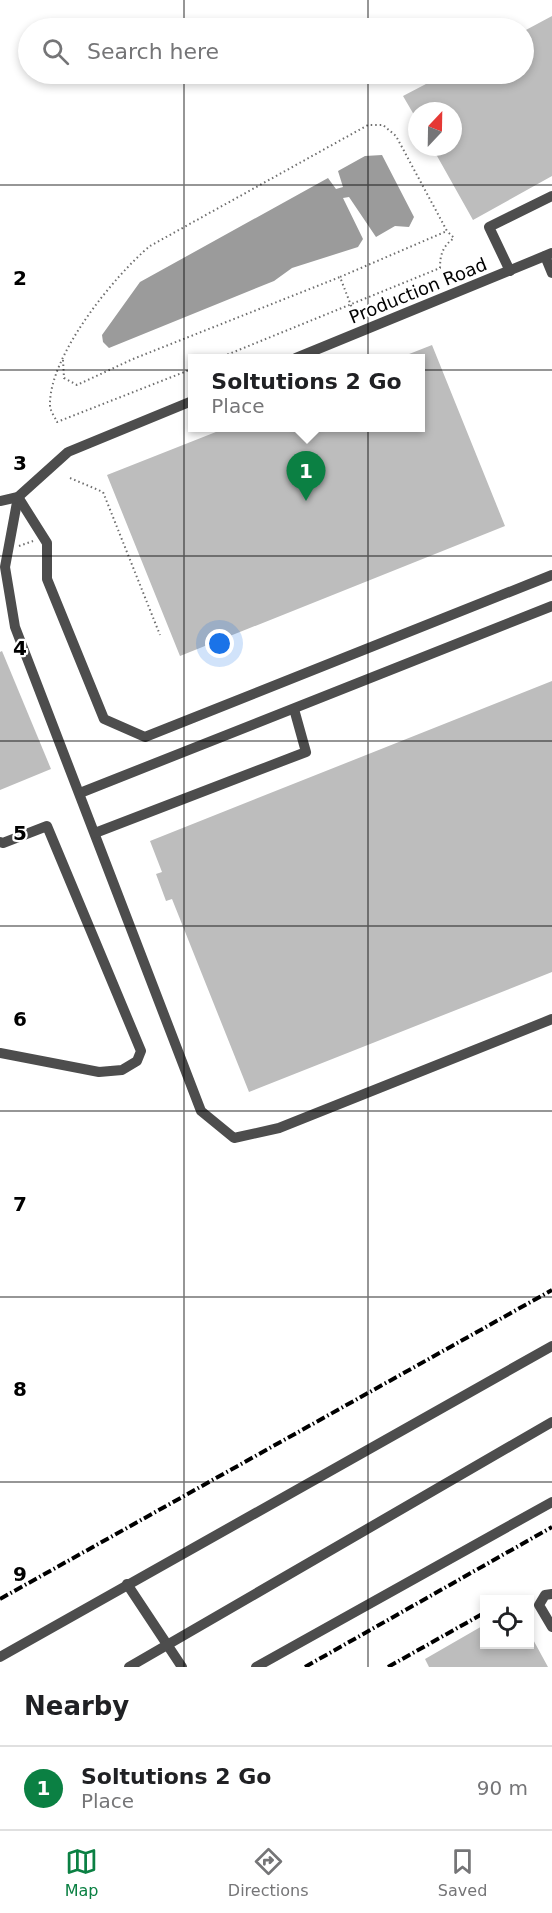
<!DOCTYPE html>
<html lang="en">
<head>
<meta charset="utf-8">
<style>
	body { margin:0; font-family:"DejaVu Sans",sans-serif; background:#f6f6f6; color:#202124 }
	.controls { position:absolute; right:18px; bottom:18px; display:grid; overflow:hidden; border-radius:0px; box-shadow:0 3px 9px #0003 }
	.controls button { width:54px; height:54px; display:grid; place-items:center; padding:0; border:0; border-bottom:2px solid #e0e0e0; background:#fff; color:#202124; font:30px sans-serif }
	.compass { position:absolute; left:408px; top:102px; width:54px; height:54px; border-radius:50%; background:#fff; box-shadow:0 3px 9px #0003; rotate:22deg }
	.you { position:absolute; left:220px; top:644px; width:21px; height:21px; margin:-15px; border:4px solid #fff; border-radius:50%; background:#1a73e8; box-shadow:0 0 0 9px #1a73e833 }
	.badge { display:grid; place-items:center; width:39px; height:39px; border-radius:50%; background:#0b8043; color:#fff; font-size:20px; font-weight:700 }
	.pin { position:absolute; translate:-50% -50px; filter:drop-shadow(0 2px 3px #0008) }
	.pin::after { content:''; position:absolute; top:32px; width:21px; height:18px; background:inherit; clip-path:polygon(0 0,100% 0,50% 100%) }
	.popup { position:absolute; left:188px; top:354px; width:237px; height:78px; box-sizing:border-box; display:grid; place-content:center; border-radius:0px; background:#fff; filter:drop-shadow(0 2px 4px #0005); font-size:20px; white-space:nowrap; color:#757577 }
	.popup b { font-size:22px; color:#202124 }
	.popup::after { content:''; position:absolute; left:50%; top:100%; margin-left:-12px; border:12px solid transparent; border-top-color:#fff }
	.list { margin:0; padding:0; list-style:none }
	h2 { display:flex; justify-content:space-between; align-items:center; height:78px; margin:0; padding:0 24px; font-size:26px }
	h2 small { font-size:20px; font-weight:400; color:#757577 }
	.list li { display:grid; grid-template-columns:39px 1fr auto; gap:18px; align-items:center; box-sizing:border-box; height:84px; padding:0 24px; border-top:2px solid #e0e0e0 }
	.list b { display:block; font-size:22px; white-space:nowrap }
	.list p { margin:0; font-size:20px; white-space:nowrap; color:#757577 }
	.list em { font-size:20px; font-style:normal; color:#757577 }
	.icon { flex:none; width:33px; height:33px; fill:none; stroke:currentColor; stroke-width:2; stroke-linecap:round; stroke-linejoin:round }
	.map { position:relative; flex:none; width:552px; height:1667px; overflow:hidden }
	.search { position:absolute; background:#fff; box-shadow:0 3px 9px #0003; left:18px; right:18px; top:18px; height:66px; display:flex; align-items:center; gap:15px; box-sizing:border-box; padding:0 21px; border-radius:33px; color:#757577; font-size:22px }
	.sheet { height:162px; background:#fff }
	nav { display:flex; justify-content:space-around; align-items:center; box-sizing:border-box; height:84px; border-top:2px solid #e0e0e0; background:#fff; font-size:16px; color:#757577 }
	nav a { display:grid; justify-items:center; gap:3px }
	nav .on { color:#0b8043 }
	.map>svg:first-child { display:block }
	.water { fill:#9b9b9b }
	.building { fill:#bdbdbd }
	.lines { fill:none; stroke-linecap:round; stroke-linejoin:round }
	.path { stroke:#6f6f6f; stroke-width:2; stroke-dasharray:1.5 3; stroke-linecap:butt }
	.minor { stroke:#4d4d4d; stroke-width:10 }
	.rail { stroke:#000; stroke-width:4; stroke-dasharray:9 3 1.5 3; stroke-linecap:butt }
	.grid { fill:none; stroke:#000; stroke-width:1.5; stroke-opacity:0.55 }
	.labels { text-anchor:middle; stroke-width:4.5; stroke-linejoin:round; paint-order:stroke }
	.street-label { font-size:18px; fill:#000; stroke:#fff }
	.grid-label { font-size:20px; text-anchor:middle; font-weight:bold; fill:#000; stroke:#fff; stroke-width:4.5; stroke-linejoin:round; paint-order:stroke }
</style>
</head>
<body>
<div class="map">
<svg width="552" height="1667" viewBox="0 0 552 1667">
	<rect width="100%" height="100%" fill="#fff"/>
	<path class="water" d="M382,155L414,217L409,227L395,226L376,237L349,197L343,198L363,239L358,247L292,268L274,281L109,348L103,342L102,335L140,282L328,178L336,189L343,187L338,171L365,156Z"/>
	<g class="building">
		<path d="M552,16V176L473,220L432,147H453V111H417V120L403,96L445,74H524V31Z"/>
		<path d="M432,345L505,526L180,656L107,475L226,428H420V358H399Z"/>
		<path d="M2,651L51,769L0,790V652Z"/>
		<path d="M552,681V972L249,1092L172,899L166,901L156,874L162,872L150,841Z"/>
		<path d="M484,1625V1644H530V1634L548,1667H429L425,1659Z"/>
	</g>
	<g class="lines">
		<g class="path">
			<path d="M219,358L440,268C440,254 443,246 454,238L447,231"/>
			<path d="M63,360L64,378L77,385L133,359L340,277"/>
			<path d="M192,369L57,422C55,417 50,411 50,405C49,356 114,276 150,246L368,125H383L396,136L447,231L340,277L357,321"/>
			<path d="M70,478L103,492L160,635"/>
			<path d="M19,546L33,541"/>
		</g>
		<g class="minor">
			<path d="M545,256L552,273"/>
			<path d="M510,271L489,227L552,196"/>
			<path d="M296,358L552,253"/>
			<path d="M18,497L5,567L15,627L201,1111L234,1138L279,1128L552,1019"/>
			<path d="M18,497L47,543V579L104,719L145,737L552,575"/>
			<path d="M0,501L18,497L68,452L192,401"/>
			<path d="M80,793L552,606"/>
			<path d="M95,833L306,752L294,709"/>
			<path d="M0,842L3,843L47,826L141,1051L137,1061L122,1070L99,1072L0,1053"/>
			<path d="M127,1584L182,1667"/>
			<path d="M552,1594L545,1595L539,1605L552,1627"/>
			<path d="M0,1657L552,1346"/>
			<path d="M129,1667L552,1422"/>
			<path d="M256,1667L552,1502"/>
		</g>
		<g class="rail">
			<path d="M0,1599L552,1290"/>
			<path d="M509,1600L511,1599"/>
			<path d="M305,1667L552,1527"/>
			<path d="M388,1667L484,1613"/>
		</g>
	</g>
	<path class="grid" d="M184,0V28M368,0V28M184,74V1667M368,74V1667M0,185H552M0,370H552M0,556H552M0,741H552M0,926H552M0,1111H552M0,1297H552M0,1482H552"/>
	<g class="labels">
		<g class="street-label">
			<text transform="translate(418 291) rotate(-22)" y="6">Production Road</text>
		</g>
	</g>
	<g class="grid-label">
		<text x="20" y="285">2</text>
		<text x="20" y="470">3</text>
		<text x="20" y="655">4</text>
		<text x="20" y="840">5</text>
		<text x="20" y="1026">6</text>
		<text x="20" y="1211">7</text>
		<text x="20" y="1396">8</text>
		<text x="20" y="1581">9</text>
	</g>
</svg>
<div class="controls">
<button><svg class="icon" aria-label="locate" viewBox="0 0 24 24"><circle cx="12" cy="12" r="6"/><path d="M12 2v4M12 18v4M2 12h4M18 12h4"/></svg></button>
</div>
<svg class="compass" viewBox="-18 -18 36 36"><path d="M0-13l5 13h-10z" fill="#e53935"/><path d="M0 13l5-13h-10z" fill="#757577"/></svg>
<div class="you"></div>
<div class="pin badge" style="left:306px;top:501px">1</div>
<div class="popup"><b>Soltutions 2 Go</b>Place</div>
<div class="search"><svg class="icon" aria-label="search" viewBox="0 0 24 24"><circle cx="10" cy="10" r="6"/><path d="M15 15l6 6"/></svg>Search here</div>
</div>
<section class="sheet">
<h2>Nearby<small></small></h2>
<ul class="list">
<li><span class="badge">1</span><div><b>Soltutions 2 Go</b><p>Place</p></div><em>90 m</em></li>
</ul>
</section>
<nav>
<a class="on"><svg class="icon" aria-label="map" viewBox="0 0 24 24"><path d="M3 6l6-2 6 2 6-2v14l-6 2-6-2-6 2zM9 4v14M15 6v14"/></svg>Map</a>
<a><svg class="icon" aria-label="directions" viewBox="0 0 24 24"><path d="M12 3l9 9-9 9-9-9zM9 14v-3h6M13 9l2 2-2 2"/></svg>Directions</a>
<a><svg class="icon" aria-label="saved" viewBox="0 0 24 24"><path d="M7 4h10v16l-5-4-5 4z"/></svg>Saved</a>
</nav>
</body>
</html>
